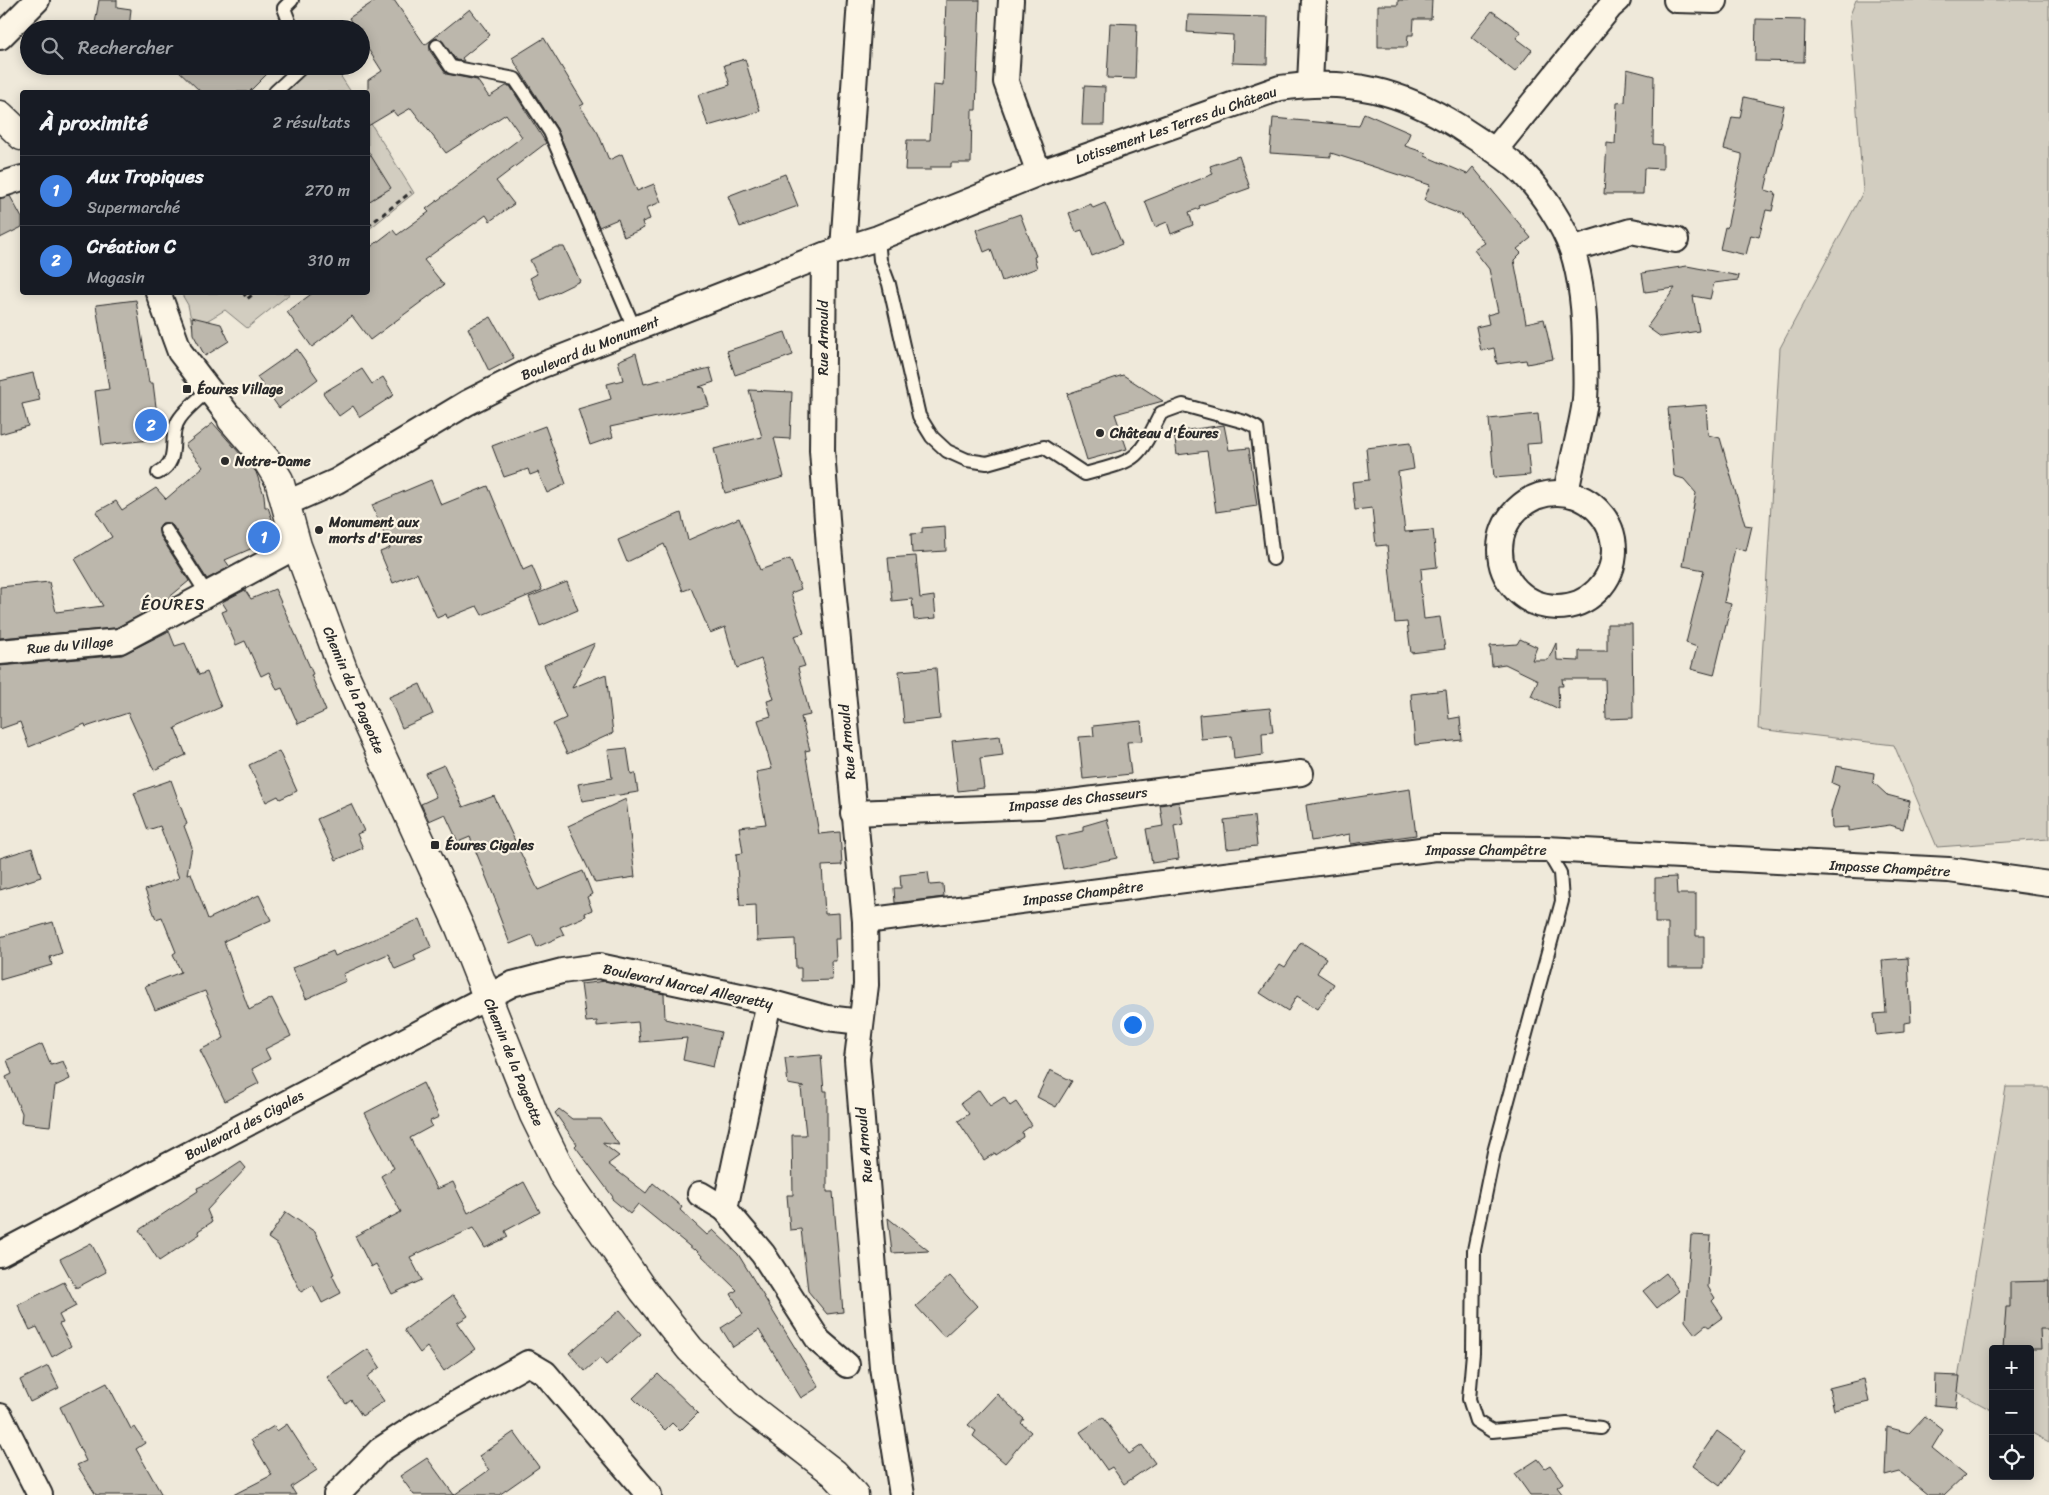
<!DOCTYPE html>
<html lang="fr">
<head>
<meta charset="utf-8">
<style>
	body { margin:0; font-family:Sriracha,sans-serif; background:#20242c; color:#f1f3f6 }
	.controls { position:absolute; right:15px; bottom:15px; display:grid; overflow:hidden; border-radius:5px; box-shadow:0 2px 12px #0003 }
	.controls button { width:45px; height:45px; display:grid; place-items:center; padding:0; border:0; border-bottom:1px solid #363941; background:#171b24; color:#f1f3f6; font:25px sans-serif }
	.you { position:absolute; left:1132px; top:1024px; width:18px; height:18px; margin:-12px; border:4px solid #fff; border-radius:50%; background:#1a73e8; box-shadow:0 0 0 8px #1a73e833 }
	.badge { display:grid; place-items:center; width:32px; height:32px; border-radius:50%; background:#0f766e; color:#fff; font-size:16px; font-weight:700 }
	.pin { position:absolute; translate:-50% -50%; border:2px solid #fff; box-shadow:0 1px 5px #0006 }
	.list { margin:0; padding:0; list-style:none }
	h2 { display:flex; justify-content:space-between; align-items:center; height:65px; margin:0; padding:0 20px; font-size:21px }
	h2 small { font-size:16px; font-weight:400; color:#9ea1a6 }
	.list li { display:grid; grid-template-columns:32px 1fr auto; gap:15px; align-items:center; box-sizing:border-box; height:70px; padding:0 20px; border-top:1px solid #363941 }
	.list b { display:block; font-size:19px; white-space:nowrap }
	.list p { margin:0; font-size:16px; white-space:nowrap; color:#9ea1a6 }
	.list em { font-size:16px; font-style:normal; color:#9ea1a6 }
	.icon { flex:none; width:28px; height:28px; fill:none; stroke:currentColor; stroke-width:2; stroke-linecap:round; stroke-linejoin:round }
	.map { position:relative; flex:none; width:2049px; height:1495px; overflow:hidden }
	.search { position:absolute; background:#171b24; box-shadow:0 2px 12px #0003; left:20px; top:20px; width:350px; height:55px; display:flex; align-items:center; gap:12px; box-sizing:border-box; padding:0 18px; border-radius:28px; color:#9ea1a6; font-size:19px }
	.panel { position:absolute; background:#171b24; box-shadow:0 2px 12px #0003; left:20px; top:90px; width:350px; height:205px; border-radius:5px }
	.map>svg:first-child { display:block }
	.green { fill:#d2cdc0; stroke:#7e7c76 }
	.building { fill:#bcb7ac; stroke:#2b2b2b }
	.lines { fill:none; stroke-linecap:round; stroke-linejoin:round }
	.service-casing { stroke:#2b2b2b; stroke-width:16 }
	.minor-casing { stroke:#2b2b2b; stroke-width:28 }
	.tertiary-casing { stroke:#2b2b2b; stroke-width:31 }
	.path { stroke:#2b2b2b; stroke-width:3; stroke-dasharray:5 4; stroke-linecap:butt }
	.service { stroke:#fcf5e5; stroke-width:12 }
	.minor { stroke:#fcf5e5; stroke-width:24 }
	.tertiary { stroke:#fcf5e5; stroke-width:28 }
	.poi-dot { fill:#2b2b2b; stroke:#fcf5e5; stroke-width:2 }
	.labels { text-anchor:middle; stroke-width:4.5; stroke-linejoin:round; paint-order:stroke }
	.street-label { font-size:14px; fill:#2b2b2b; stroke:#fcf5e5 }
	.poi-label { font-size:14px; font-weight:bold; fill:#2b2b2b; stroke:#fcf5e5; text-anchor:start }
	.quarter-label { font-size:16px; letter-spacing:1px; fill:#2b2b2b; stroke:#fcf5e5 }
</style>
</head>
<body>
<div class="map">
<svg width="2049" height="1495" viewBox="0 0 2049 1495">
	<rect width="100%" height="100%" fill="#efe9da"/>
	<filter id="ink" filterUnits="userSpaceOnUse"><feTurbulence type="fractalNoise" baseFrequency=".02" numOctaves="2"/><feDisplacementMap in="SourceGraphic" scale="10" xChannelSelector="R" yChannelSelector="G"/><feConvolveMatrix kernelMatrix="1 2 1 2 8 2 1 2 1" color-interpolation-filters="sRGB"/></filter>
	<g filter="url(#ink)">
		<g class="green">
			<path d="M1856,0H2049V839L1937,847L1894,745L1758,729L1780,348L1863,192L1850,15Z"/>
			<path d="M312,66H334L351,92H284Z"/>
			<path d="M368,119L414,193L368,230Z"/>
			<path d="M181,293H291L247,328L225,310L193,329L188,305Z"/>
			<path d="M2006,1087H2049V1442L2030,1432V1349H1993V1411L1956,1391Z"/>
		</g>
		<g class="building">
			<path d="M99,0H117V7L131,9L129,29H94Z"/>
			<path d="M376,0H394L425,45L470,9L490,35L462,58L464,61L456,60L440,39L436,38L430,42V51L446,74L477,80L489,97L506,86H510L546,143L496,181L514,204L490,221L486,215L424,260L444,285L370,340L352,316L312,347L287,312L314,292H368V249L393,230L397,235L429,212L426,209L522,137L506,114L446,153L411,108L397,116L393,111L368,126V80L382,71L361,38V29H355L349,18Z"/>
			<path d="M946,0H980L976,110H972L971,163H951V167H931V170H905L907,140H930L933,85L943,86Z"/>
			<path d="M1398,0H1432L1431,19H1414L1413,35H1408L1407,47H1378V5H1398Z"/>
			<path d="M1492,11L1521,32L1516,38L1532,50L1515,72L1471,37Z"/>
			<path d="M1188,15L1268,17L1267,64L1232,63L1233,35L1187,32Z"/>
			<path d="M1756,19L1805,20L1804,62L1755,61Z"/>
			<path d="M1110,23L1137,24L1135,79L1107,78Z"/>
			<path d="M544,38L584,104L580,106L598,133L609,160L622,154L637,191L654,184L661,202L646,208L650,219L642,222L644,228L624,237L618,219L599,227L557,129L512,58Z"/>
			<path d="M745,59L760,111L708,126L698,95L730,85L724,65Z"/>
			<path d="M174,66H275L249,92H201Z"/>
			<path d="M1627,69L1654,76L1653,144L1663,145V169L1644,168L1643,194H1604L1607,143L1615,144L1617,103L1625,102Z"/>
			<path d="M1084,86L1105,87L1104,125H1082Z"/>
			<path d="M1744,97L1784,106L1765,190L1776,193L1772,211L1766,210L1759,237L1751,235L1746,255L1720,249L1725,227L1727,228L1742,158V154L1724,149L1732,117L1740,118Z"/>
			<path d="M1364,113L1410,133L1405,146L1426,153L1425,156L1467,174L1473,167L1531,238L1517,249L1521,253L1514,260L1526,323L1544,319L1553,359L1527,364L1526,360L1497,364L1494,348L1481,351L1476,327L1489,324L1487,315L1498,312L1489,269L1474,250L1485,243L1462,215L1424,200L1430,185L1331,153V157L1270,153L1273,118L1359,126Z"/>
			<path d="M368,151L391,188L368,202Z"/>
			<path d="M1239,156L1250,188L1199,206L1200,208L1189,212L1193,225L1171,234L1167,222L1155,227L1145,201L1213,174L1210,166Z"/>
			<path d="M785,174L798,206L740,227L728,196Z"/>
			<path d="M10,196L22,218V227L0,238V198Z"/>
			<path d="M1105,203L1122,244L1092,256L1082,230L1076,232L1069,213L1091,204L1093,208Z"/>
			<path d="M1020,214L1036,256L1034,257L1037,268L1002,281L991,249L984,252L976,230Z"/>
			<path d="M556,247H564L580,281L541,300L530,278L537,274L530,260Z"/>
			<path d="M1687,266L1739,276L1738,280L1714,283L1710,299L1693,296L1699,331L1661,337L1647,327L1675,288L1645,292L1642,273Z"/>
			<path d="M136,300L149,383H153L160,439L102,445L95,391L109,389L96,305Z"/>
			<path d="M192,317L221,324L229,341L205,356L193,334Z"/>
			<path d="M491,317L514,358L489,371L468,328Z"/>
			<path d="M785,332L793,355L735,375L727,351Z"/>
			<path d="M297,349L318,379L279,408L257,377Z"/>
			<path d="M636,353L644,384L710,368L714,382L699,387L704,388L709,406L610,427L613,437L590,445L578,409L611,399L607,384L623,380L618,361Z"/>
			<path d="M362,369L372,384L383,377L394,395L360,417L353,406L339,416L323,393Z"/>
			<path d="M33,373L40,400L22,404L28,426L0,434V381Z"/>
			<path d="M1123,375L1163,401L1115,414L1127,449L1087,460L1067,394Z"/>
			<path d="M749,390L792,392L790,439L774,438L784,477L725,493L714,449L762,437Z"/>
			<path d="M1706,405L1708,435L1720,438L1745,525L1752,526L1746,551L1735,548L1724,602L1731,604L1714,675L1691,669L1697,647L1686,643L1704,570L1683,566L1696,493L1684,479L1674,476L1668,408Z"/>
			<path d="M1538,414L1541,443L1527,444L1530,475L1494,478L1489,419Z"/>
			<path d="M213,423L256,472L264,495L265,507H268L278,537L225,560L230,567L207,579L173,526L169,523H162L159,527V534L189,581L161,604L116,628L0,638V587L49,582L56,612L103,606L75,559L112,537L96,512L116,501L122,510L156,488L166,499L203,467L185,445Z"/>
			<path d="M1224,425L1229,450L1249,448L1257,506L1216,512L1207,451L1177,455L1174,432Z"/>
			<path d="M545,426L566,484L547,493L538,472L530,475L528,469L504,477L492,446Z"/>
			<path d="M1410,443L1414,469L1398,472L1405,532L1433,530L1437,567L1421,569L1422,580H1420L1424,619L1440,617L1445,649L1411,653L1407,622L1395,623L1387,545L1376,546L1372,508L1355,510L1352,482L1369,480L1366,448Z"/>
			<path d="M431,480L441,505L488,486L523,570L532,566L542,590L482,615L477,606L447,618L446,614L437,618L417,573L393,583L380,552L390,548L372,505Z"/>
			<path d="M681,513L688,540L739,518L760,570L790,559L801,589L791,593L804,633L794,636L805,666L798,668L810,715L801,717L810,750L805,751L819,834L840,832L842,865L822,866L825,914L839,913L840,939H835L836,961H831L832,980L801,981V968H796L795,939L757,941L756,905L740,906L736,854L743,853L739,827L766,824L756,772L772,769L758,720L771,716L767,701L774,699L761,659L737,668L725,627L710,633L691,588L683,591L664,544L627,562L618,540Z"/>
			<path d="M945,526L946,551L912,553L911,534L922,533V528Z"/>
			<path d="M916,556L920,598L934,596L936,618L914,620L912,599L892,601L888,558Z"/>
			<path d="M567,582L578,610L540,626L529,597Z"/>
			<path d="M275,589L313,674L311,675L326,711L298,724L282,688L277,690L269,672L261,676L245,641L236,645L222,612L227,610L222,602L245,590L251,599Z"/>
			<path d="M1607,624H1632L1633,718L1606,719L1605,679H1562L1563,686H1558L1559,709L1531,696L1538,680L1505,664L1492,666L1490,646L1517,644L1520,639L1537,647L1532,660H1548L1556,643L1557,660L1579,661V651H1607Z"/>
			<path d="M169,631L175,646L185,643L199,675L207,672L221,707L175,728L186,755L154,770L128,713L86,727L85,724L29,747L20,722L0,729V666L122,655Z"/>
			<path d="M595,643L572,688L606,674L613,733L567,754L553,724L566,718L544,665Z"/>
			<path d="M936,668L940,719L904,723L899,671Z"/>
			<path d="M420,684L433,714L402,728L389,697Z"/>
			<path d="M1446,690L1449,719L1460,717L1462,740L1415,745L1411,694Z"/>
			<path d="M1270,708L1273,732L1262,733L1263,755L1234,759L1232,736L1201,739L1199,715Z"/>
			<path d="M1141,721L1143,741L1127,742L1131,774L1083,779L1079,737L1094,736L1093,726Z"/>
			<path d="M1000,736L1003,755L980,758L984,788L958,791L952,741Z"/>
			<path d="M627,748L631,774L635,773L638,792L582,801L578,784L612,778L608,750Z"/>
			<path d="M279,751L297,791L280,799L278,796L266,802L249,765Z"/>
			<path d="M444,765L463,807L494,796L538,890L583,871L592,894L587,897L592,910L585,913L586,916L560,927L564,935L537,947L532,935L510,944L497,910L499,909L470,837L458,842L445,814L429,821L421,804L436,797L425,773Z"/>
			<path d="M1836,766L1874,773L1873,782L1887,795L1910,801L1903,829L1890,825L1848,831V827L1832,828L1831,812L1839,786L1832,783Z"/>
			<path d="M171,780L187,824L184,826L192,847L187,874L191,873L208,919L259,895L271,920L224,941L249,1010L272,998L291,1036L265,1049L270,1059L252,1069L259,1083L225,1101L200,1050L224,1038L205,991L155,1010L145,986L181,972L173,954L176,952L162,917L156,919L145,890L179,878L160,826L148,830L134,793Z"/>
			<path d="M1410,789L1416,835L1351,844L1350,834L1311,841L1306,805Z"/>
			<path d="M626,799L635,877L595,883L568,826Z"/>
			<path d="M1179,802L1183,824L1174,826L1179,859L1152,863L1146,829L1163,826L1160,805Z"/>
			<path d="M351,804L364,831L357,834L363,848L336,860L317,819Z"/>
			<path d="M1254,816L1257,846L1227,849L1224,820Z"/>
			<path d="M1107,819L1117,858L1063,869L1056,837L1083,831V826Z"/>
			<path d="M32,848L41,877L0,890V858Z"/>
			<path d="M928,872L930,885L943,884L944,897L895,903L894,888H901L900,875Z"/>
			<path d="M1676,877L1677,894H1696V936H1704V968H1668V923H1655V878Z"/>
			<path d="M420,919L431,947L414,955L416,960L395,969L388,954L343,974L346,981L306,999L292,968L333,951L335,956Z"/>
			<path d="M53,922L62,953L50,957L52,965L0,980V937Z"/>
			<path d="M1301,942L1326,958L1317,973L1334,984L1318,1009L1297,996L1288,1011L1260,993L1280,964L1285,967Z"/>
			<path d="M1908,958L1911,1022L1904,1023V1032L1876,1035L1874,1014L1886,1013L1882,960Z"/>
			<path d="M606,981L664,994L665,1019L721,1032L713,1067L683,1060L687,1038L640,1042L638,1022L597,1026V1021L586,1022L581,984Z"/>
			<path d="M42,1044L51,1065L63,1061L70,1079L55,1086L50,1126L21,1123L22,1113L6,1077L12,1074L7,1060Z"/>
			<path d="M821,1055L824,1091H827V1192H833L843,1312L827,1314L808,1291L801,1229L790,1230L787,1195H793L792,1135H806L801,1088L804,1087L788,1084L785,1058Z"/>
			<path d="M1050,1070L1072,1081L1056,1107L1037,1097Z"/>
			<path d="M423,1083L439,1117L430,1121L432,1126L410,1138L437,1189L453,1182L468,1213L524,1182L540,1212L505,1231L508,1237L485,1248L473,1228L410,1257L422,1280L392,1294L376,1264L371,1267L355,1236L401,1212L381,1176L394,1168L365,1113Z"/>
			<path d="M979,1090L990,1106L1004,1097L1010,1106L1016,1102L1032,1125L1022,1132L1023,1137L996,1155L995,1153L984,1160L958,1121L969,1114L961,1103Z"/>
			<path d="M559,1109L572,1119H601L619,1145L602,1143L619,1156L608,1164L646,1193L653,1183L682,1207L680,1210L707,1235L713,1230L738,1254L819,1387L801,1398L759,1330L733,1347L721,1328L743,1314L731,1294L737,1290L695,1249L694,1250L638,1204L630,1214L612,1199L613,1197L575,1146L577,1144L555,1113Z"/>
			<path d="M241,1162L246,1168L207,1210L212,1222L198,1231L200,1234L159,1261L139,1230L198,1191L197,1188L212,1181Z"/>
			<path d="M286,1212L315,1232L334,1274L332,1275L341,1293L322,1303L313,1285L301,1292L278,1245L268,1238Z"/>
			<path d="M888,1218L929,1251L892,1253Z"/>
			<path d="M1691,1235L1711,1236L1708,1287L1715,1298L1712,1301L1723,1317L1709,1327L1706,1325L1695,1334L1685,1321Z"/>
			<path d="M91,1243L106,1272L76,1288L60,1259Z"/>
			<path d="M1666,1273L1679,1291L1657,1308L1643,1291Z"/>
			<path d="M950,1276L977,1306L944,1337L916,1306Z"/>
			<path d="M2049,1281V1329H2040L2041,1349H2003L2006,1307H2010V1282Z"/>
			<path d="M64,1282L76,1306L59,1315L63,1323L59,1324L71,1346L52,1357L37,1327L30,1330L18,1305Z"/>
			<path d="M453,1295L468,1316L457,1323L475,1349L444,1371L427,1347L420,1353L404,1330Z"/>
			<path d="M620,1310L641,1334L606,1365L600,1358L585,1371L569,1353Z"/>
			<path d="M368,1349L380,1367L367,1377L384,1401L362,1416L351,1400L346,1404L327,1377Z"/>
			<path d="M48,1366L59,1388L30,1402L20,1380Z"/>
			<path d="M658,1374L698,1413L680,1431L672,1423L665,1430L633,1398Z"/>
			<path d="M1935,1375L1960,1376L1956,1407L1934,1405Z"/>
			<path d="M1864,1379L1869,1402L1834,1410L1829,1388Z"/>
			<path d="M107,1383L131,1429L135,1427L145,1443L136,1449L162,1495H96L77,1465L86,1461L60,1407Z"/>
			<path d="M997,1394L1024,1419L1021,1423L1031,1432L1005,1463L973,1436L976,1431L968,1425Z"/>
			<path d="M1925,1416L1943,1430L1932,1448L1965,1475L1944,1495H1928L1900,1472L1885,1476L1887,1427L1909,1433Z"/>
			<path d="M1103,1417L1129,1454L1142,1445L1155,1463L1124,1484L1112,1467L1107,1470L1080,1432Z"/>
			<path d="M287,1424L317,1470L291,1487L296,1495H233L272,1475L251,1440L274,1426L277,1431Z"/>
			<path d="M1717,1431L1745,1451L1720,1486L1693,1466Z"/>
			<path d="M514,1432L539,1467L499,1495H454L489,1470L479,1456Z"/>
			<path d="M427,1458L454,1495H414L400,1476Z"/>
			<path d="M1538,1459L1545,1468L1550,1465L1563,1483L1557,1487L1563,1495H1530L1515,1474Z"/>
		</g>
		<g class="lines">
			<defs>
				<g id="service">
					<path d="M292,29L284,8L292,0"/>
					<path d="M437,46L451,67L515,79L550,132L635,330"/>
					<path d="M275,92L303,66"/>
					<path d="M878,238L880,260L889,284L919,416L932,437L947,451L967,460L987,463L1044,447L1085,474C1138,459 1136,463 1161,413L1183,405L1245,422L1257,428L1273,559"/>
					<path d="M158,473C183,460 166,437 180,418C187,408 199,399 208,390"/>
					<path d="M166,530L207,594"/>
					<path d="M1546,849L1560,873L1562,901L1494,1152L1474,1250L1473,1353L1469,1399L1476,1421L1492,1431L1567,1424L1601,1428"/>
				</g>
				<g id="minor">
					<path d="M860,0L843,249L824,255L822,450L829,547L865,921L866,985L857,1059L882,1367L902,1495"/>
					<path d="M1011,0L1006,82L1039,173"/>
					<path d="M1676,0L1715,1"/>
					<path d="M0,37L37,0"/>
					<path d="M1310,83L1314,0"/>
					<path d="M1495,150L1610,7L1618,0"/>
					<path d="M0,185L22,178"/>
					<path d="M843,249L878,238L1039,173L1280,88C1349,78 1400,90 1459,127C1481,142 1505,155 1524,174C1542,192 1564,226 1572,250C1582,281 1585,319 1585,351C1585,370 1587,390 1584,408C1579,437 1571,465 1566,493"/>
					<path d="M1572,249L1631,231L1676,240"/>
					<path d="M158,292L180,352L232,420"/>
					<circle cx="1557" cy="550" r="57"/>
					<path d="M287,503L337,481L467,403L540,366L824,255"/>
					<path d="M0,652L120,641L297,546"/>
					<path d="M853,813L1039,806L1301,773"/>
					<path d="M865,921L1436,848L1546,849L1949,870L2049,884"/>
					<path d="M769,1002L725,1209L763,1254L819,1341L847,1365"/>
					<path d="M700,1194L725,1209"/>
					<path d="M0,1254L512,984L562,971L599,966L769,1002L827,1018L861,1022"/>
					<path d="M0,1416L40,1495"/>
					<path d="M336,1495L380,1450L418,1425L528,1363L545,1373L649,1495"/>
				</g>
				<g id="tertiary">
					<path d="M0,115L22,136"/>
					<path d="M232,420L268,462L279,480L297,546L345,675L460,928L534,1115L564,1176L643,1290L690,1349L745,1404L834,1473L854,1495"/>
				</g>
			</defs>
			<use href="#service" class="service-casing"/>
			<use href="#minor" class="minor-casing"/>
			<use href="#tertiary" class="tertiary-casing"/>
			<g class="path">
				<path d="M368,226L411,192"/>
				<path d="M243,292L247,299L256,292"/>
			</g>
			<use href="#service" class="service"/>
			<use href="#minor" class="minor"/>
			<use href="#tertiary" class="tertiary"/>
		</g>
	</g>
	<g class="poi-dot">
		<rect x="182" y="384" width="10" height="10" rx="2.5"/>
		<circle cx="1100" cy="433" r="5"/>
		<circle cx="225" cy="461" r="5"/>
		<circle cx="319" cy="530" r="5"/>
		<rect x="430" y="840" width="10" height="10" rx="2.5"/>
	</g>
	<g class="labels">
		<g class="street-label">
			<text transform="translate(1176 125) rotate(-19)" y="5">Lotissement Les Terres du Château</text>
			<text transform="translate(823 338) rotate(-90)" y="5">Rue Arnould</text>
			<text transform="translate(590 348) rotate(-22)" y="5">Boulevard du Monument</text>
			<text transform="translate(70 645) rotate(-5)" y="5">Rue du Village</text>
			<text transform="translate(354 690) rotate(67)" y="5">Chemin de la Pageotte</text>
			<text transform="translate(847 742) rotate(-95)" y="5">Rue Arnould</text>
			<text transform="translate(1078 799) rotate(-6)" y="5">Impasse des Chasseurs</text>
			<text x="1486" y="855">Impasse Champêtre</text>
			<text transform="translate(1890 868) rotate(3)" y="5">Impasse Champêtre</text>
			<text transform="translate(1083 893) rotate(-7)" y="5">Impasse Champêtre</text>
			<text transform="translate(688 986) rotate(12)" y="5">Boulevard Marcel Allegretty</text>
			<text transform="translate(514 1062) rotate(68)" y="5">Chemin de la Pageotte</text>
			<text transform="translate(244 1125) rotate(-28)" y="5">Boulevard des Cigales</text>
			<text transform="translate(864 1145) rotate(-95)" y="5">Rue Arnould</text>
		</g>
		<g class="poi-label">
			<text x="197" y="394">Éoures Village</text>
			<text x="1110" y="438">Château d'Éoures</text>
			<text x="235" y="466">Notre-Dame</text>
			<text x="329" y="527">Monument aux<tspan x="329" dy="16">morts d'Eoures</tspan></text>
			<text x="445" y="850">Éoures Cigales</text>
		</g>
		<g class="quarter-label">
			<text x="173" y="610">ÉOURES</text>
		</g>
	</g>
</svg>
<div class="controls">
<button>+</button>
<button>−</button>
<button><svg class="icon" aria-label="locate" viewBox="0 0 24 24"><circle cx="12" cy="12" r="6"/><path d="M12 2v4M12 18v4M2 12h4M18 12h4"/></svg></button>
</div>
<div class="you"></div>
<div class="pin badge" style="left:264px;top:537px;background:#3f7fe0">1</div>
<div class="pin badge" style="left:151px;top:425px;background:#3f7fe0">2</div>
<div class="search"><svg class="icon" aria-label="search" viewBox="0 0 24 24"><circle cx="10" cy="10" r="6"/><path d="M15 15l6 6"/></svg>Rechercher</div>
<section class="panel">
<h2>À proximité<small>2 résultats</small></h2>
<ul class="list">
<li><span class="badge" style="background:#3f7fe0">1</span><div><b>Aux Tropiques</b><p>Supermarché</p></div><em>270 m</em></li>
<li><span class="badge" style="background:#3f7fe0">2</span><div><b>Création C</b><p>Magasin</p></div><em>310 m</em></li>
</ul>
</section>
</div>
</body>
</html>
